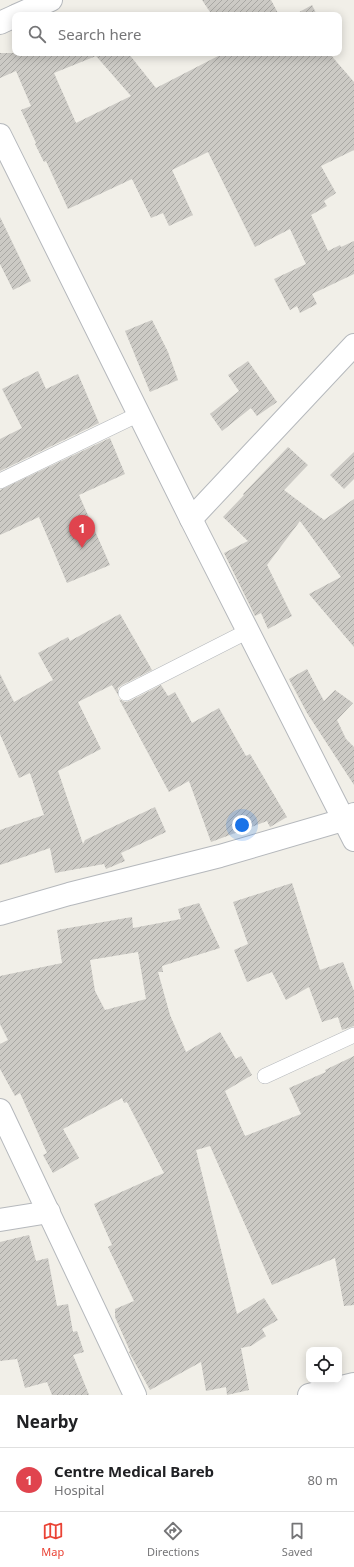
<!DOCTYPE html>
<html lang="en">
<head>
<meta charset="utf-8">
<style>
	body { margin:0; font-family:"Noto Sans",sans-serif; background:#f2f2f2; color:#202124 }
	.controls { position:absolute; right:12px; bottom:12px; display:grid; overflow:hidden; border-radius:8px; box-shadow:0 2px 10px #0003 }
	.controls button { width:36px; height:36px; display:grid; place-items:center; padding:0; border:0; border-bottom:1px solid #e0e0e0; background:#fff; color:#202124; font:20px sans-serif }
	.you { position:absolute; left:242px; top:825px; width:14px; height:14px; margin:-10px; border:3px solid #fff; border-radius:50%; background:#1a73e8; box-shadow:0 0 0 6px #1a73e833 }
	.badge { display:grid; place-items:center; width:26px; height:26px; border-radius:50%; background:#ea4335; color:#fff; font-size:13px; font-weight:700 }
	.pin { position:absolute; translate:-50% -33px; filter:drop-shadow(0 1px 2px #0008) }
	.pin::after { content:''; position:absolute; top:21px; width:14px; height:12px; background:inherit; clip-path:polygon(0 0,100% 0,50% 100%) }
	.list { margin:0; padding:0; list-style:none }
	h2 { display:flex; justify-content:space-between; align-items:center; height:52px; margin:0; padding:0 16px; font-size:17px }
	h2 small { font-size:13px; font-weight:400; color:#757577 }
	.list li { display:grid; grid-template-columns:26px 1fr auto; gap:12px; align-items:center; box-sizing:border-box; height:64px; padding:0 16px; border-top:1px solid #e0e0e0 }
	.list b { display:block; font-size:15px; white-space:nowrap }
	.list p { margin:0; font-size:13px; white-space:nowrap; color:#757577 }
	.list em { font-size:13px; font-style:normal; color:#757577 }
	.icon { flex:none; width:22px; height:22px; fill:none; stroke:currentColor; stroke-width:2; stroke-linecap:round; stroke-linejoin:round }
	.map { position:relative; flex:none; width:354px; height:1395px; overflow:hidden }
	.search { position:absolute; background:#fff; box-shadow:0 2px 10px #0003; left:12px; right:12px; top:12px; height:44px; display:flex; align-items:center; gap:10px; box-sizing:border-box; padding:0 14px; border-radius:8px; color:#757577; font-size:15px }
	.sheet { height:116px; background:#fff }
	nav { display:flex; justify-content:space-around; align-items:center; box-sizing:border-box; height:56px; border-top:1px solid #e0e0e0; background:#fff; font-size:11px; color:#757577 }
	nav a { display:grid; justify-items:center; gap:2px }
	nav .on { color:#ea4335 }
	.map>svg:first-child { display:block }
	.building { fill:url(#building-hatch); fill-rule:evenodd }
	.lines { fill:none; stroke-linecap:round; stroke-linejoin:round }
	.lane-casing { stroke:#b5b8bc; stroke-width:16 }
	.street-casing { stroke:#b5b8bc; stroke-width:24 }
	.lane { stroke:#fff; stroke-width:15 }
	.street { stroke:#fff; stroke-width:22 }
</style>
</head>
<body>
<div class="map">
<svg width="354" height="1395" viewBox="0 0 354 1395">
	<defs>
		<pattern id="building-hatch" width="6" height="6" patternUnits="userSpaceOnUse"><rect width="6" height="6" fill="#cccac5"/><path d="M-1 1l2-2M0 6l6-6M5 7l2-2" fill="none" stroke="#a9a8a4"/></pattern>
	</defs>
	<rect width="100%" height="100%" fill="#f1efe8"/>
	<g class="building">
		<path d="M202,0H271L279,15H212Z"/>
		<path d="M312,5L317,15H294Z"/>
		<path d="M0,53H128L156,88L224,53H329L354,82V150L321,166L336,193L324,201L327,206L311,215L328,251L340,245L341,247L354,241V274L312,294L317,304L300,313L297,306L290,310L274,279L306,264L290,229L255,247L208,152L172,170L193,215L169,226L163,213L151,218L132,179L68,209L46,161L44,162L35,144L36,143L21,110L31,106L16,71L0,78ZM96,56L131,96L76,123L54,73Z"/>
		<path d="M0,217L31,281L13,290L0,264Z"/>
		<path d="M152,320L168,352L178,380L150,392L125,331Z"/>
		<path d="M248,361L277,402L257,416L251,408L222,431L210,414L239,391L228,375Z"/>
		<path d="M38,371L46,389L78,374L99,423L0,471V439L22,428L2,389Z"/>
		<path d="M110,438L125,474L79,495L110,565L67,583L39,517L0,535V490Z"/>
		<path d="M288,447L308,465L284,490L324,520L354,499V647L309,594L341,577L300,521L267,565L292,616L268,629L261,613L255,616L224,553L248,541L223,517L244,495L243,494Z"/>
		<path d="M354,452V479L344,489L330,475Z"/>
		<path d="M120,614L152,670L122,685L118,688V695L112,685L78,702L101,749L58,771L83,844L85,840L155,807L166,832L121,853L125,861L106,869L104,864L55,873L50,848L0,865V830L44,815L30,773L19,778L0,734V674L14,702L53,680L38,653L68,637L70,641Z"/>
		<path d="M307,669L324,701L335,690L353,703L337,720L346,739L354,747V785L307,713L289,679Z"/>
		<path d="M161,685L168,696L175,692L192,723L219,708L246,756L250,754L287,817L270,827L267,821L211,842L189,781L169,792L119,699L125,702L130,701Z"/>
		<path d="M292,883L320,970L343,962L354,991V1026L342,1030L338,1017L322,1022L309,987L286,1000L272,972L247,982L234,950L248,944L233,902Z"/>
		<path d="M199,903L220,948L162,966L163,972H158L170,1015L186,1052L220,1032L236,1059L241,1056L252,1075L225,1091L245,1136L301,1114L289,1088L326,1072L325,1070L354,1056V1305L344,1306L335,1258L272,1285L210,1146L196,1150L237,1314L264,1298L278,1320L262,1329L266,1336L251,1346L241,1348L249,1390L227,1395L226,1387L206,1391L201,1362L150,1390L129,1352L130,1351L115,1317V1309L134,1301L108,1247L112,1245L94,1204L164,1173L127,1102L124,1103L122,1098L63,1129L79,1158L53,1173L43,1155L47,1153L20,1093L15,1096L0,1069V1044L8,1040L0,1024V976L62,963L57,930L132,917L133,928L181,919L178,909ZM138,952L146,999L105,1010L95,991L90,960Z"/>
		<path d="M29,1235L36,1261L48,1258L57,1306L68,1304L73,1332L77,1331L84,1352L73,1355L89,1395H52L47,1382L25,1388L17,1359L0,1361V1242Z"/>
	</g>
	<g class="lines">
		<defs>
			<g id="lane">
				<path d="M0,481L139,414"/>
				<path d="M126,693L248,631"/>
				<path d="M265,1076L354,1035"/>
			</g>
			<g id="street">
				<path d="M17,15L51,0"/>
				<path d="M0,23L15,16"/>
				<path d="M0,135L191,519L354,840"/>
				<path d="M191,519L354,345"/>
				<path d="M0,914L69,894L220,856L343,820L354,814"/>
				<path d="M0,1110L135,1395"/>
				<path d="M0,1220L49,1212"/>
				<path d="M309,1395L354,1384"/>
			</g>
		</defs>
		<use href="#lane" class="lane-casing"/>
		<use href="#street" class="street-casing"/>
		<use href="#lane" class="lane"/>
		<use href="#street" class="street"/>
	</g>
</svg>
<div class="controls">
<button><svg class="icon" aria-label="locate" viewBox="0 0 24 24"><circle cx="12" cy="12" r="6"/><path d="M12 2v4M12 18v4M2 12h4M18 12h4"/></svg></button>
</div>
<div class="you"></div>
<div class="pin badge" style="left:82px;top:548px;background:#e0444e">1</div>
<div class="search"><svg class="icon" aria-label="search" viewBox="0 0 24 24"><circle cx="10" cy="10" r="6"/><path d="M15 15l6 6"/></svg>Search here</div>
</div>
<section class="sheet">
<h2>Nearby<small></small></h2>
<ul class="list">
<li><span class="badge" style="background:#e0444e">1</span><div><b>Centre Medical Bareb</b><p>Hospital</p></div><em>80 m</em></li>
</ul>
</section>
<nav>
<a class="on"><svg class="icon" aria-label="map" viewBox="0 0 24 24"><path d="M3 6l6-2 6 2 6-2v14l-6 2-6-2-6 2zM9 4v14M15 6v14"/></svg>Map</a>
<a><svg class="icon" aria-label="directions" viewBox="0 0 24 24"><path d="M12 3l9 9-9 9-9-9zM9 14v-3h6M13 9l2 2-2 2"/></svg>Directions</a>
<a><svg class="icon" aria-label="saved" viewBox="0 0 24 24"><path d="M7 4h10v16l-5-4-5 4z"/></svg>Saved</a>
</nav>
</body>
</html>
